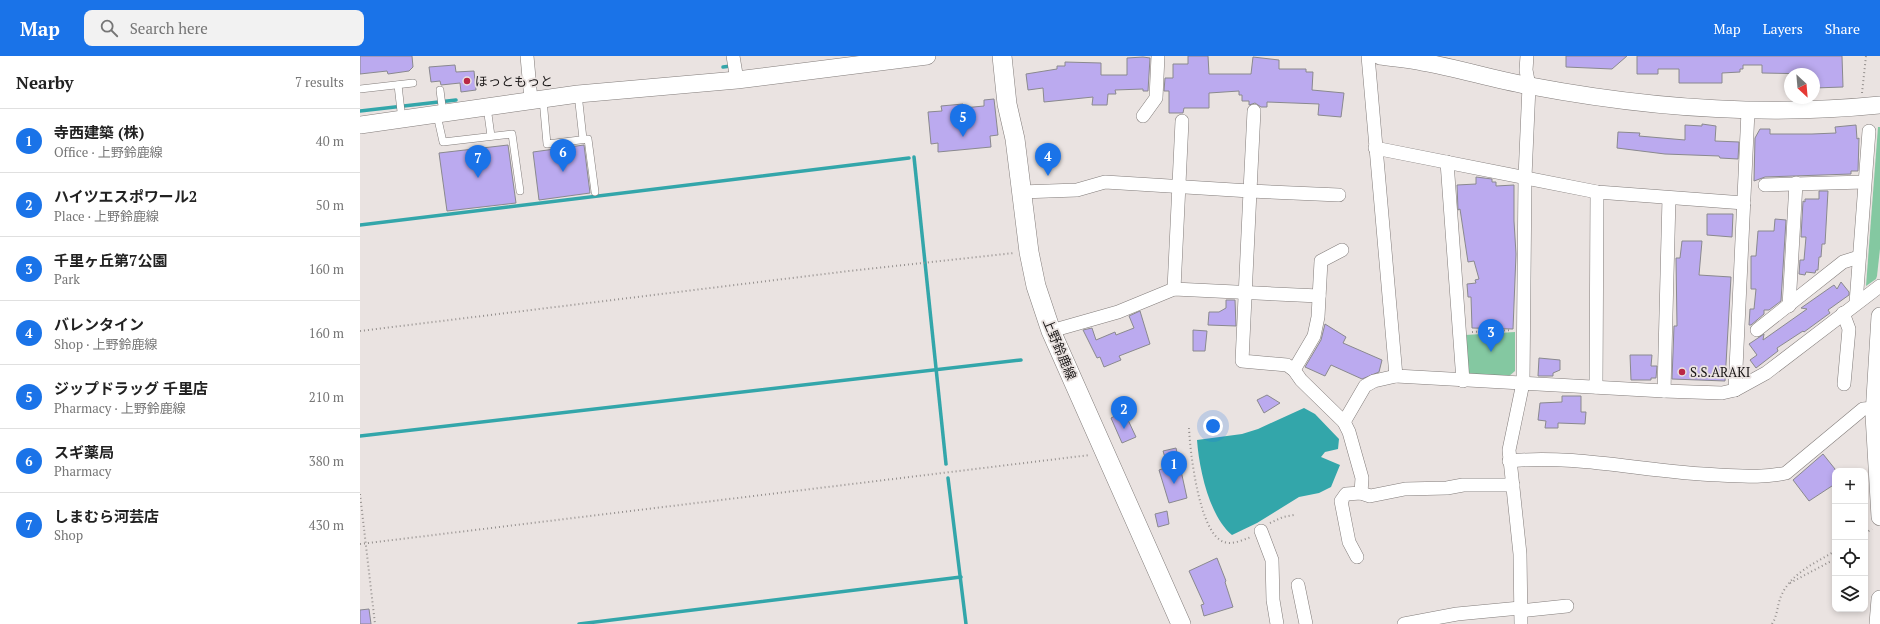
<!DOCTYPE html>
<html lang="en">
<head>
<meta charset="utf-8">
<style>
	body { margin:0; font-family:"PT Serif","Noto Sans JP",serif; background:#f2f2f2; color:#222 }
	.controls { position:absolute; right:12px; bottom:12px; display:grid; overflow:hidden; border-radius:8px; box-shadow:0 2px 6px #0003 }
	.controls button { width:36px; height:36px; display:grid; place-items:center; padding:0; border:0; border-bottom:1px solid #e0e0e0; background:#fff; color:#222; font:20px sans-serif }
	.compass { position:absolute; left:1424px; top:12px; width:36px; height:36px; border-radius:50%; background:#fff; box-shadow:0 2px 6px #0003; rotate:154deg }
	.you { position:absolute; left:853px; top:370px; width:14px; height:14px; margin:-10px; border:3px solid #fff; border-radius:50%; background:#1a73e8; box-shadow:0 0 0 6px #1a73e833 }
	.badge { display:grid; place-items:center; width:26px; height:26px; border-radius:50%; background:#1a73e8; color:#fff; font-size:13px; font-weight:700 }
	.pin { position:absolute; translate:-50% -33px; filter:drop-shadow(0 1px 2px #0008) }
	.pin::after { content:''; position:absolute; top:21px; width:14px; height:12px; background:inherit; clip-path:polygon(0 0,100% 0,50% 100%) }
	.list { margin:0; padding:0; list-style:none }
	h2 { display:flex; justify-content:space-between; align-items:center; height:52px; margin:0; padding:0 16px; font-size:17px }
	h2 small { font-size:13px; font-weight:400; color:#767676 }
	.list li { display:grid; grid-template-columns:26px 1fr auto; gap:12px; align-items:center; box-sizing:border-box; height:64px; padding:0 16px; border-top:1px solid #e0e0e0 }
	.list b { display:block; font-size:15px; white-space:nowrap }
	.list p { margin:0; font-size:13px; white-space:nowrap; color:#767676 }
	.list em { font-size:13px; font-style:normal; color:#767676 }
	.icon { flex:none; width:22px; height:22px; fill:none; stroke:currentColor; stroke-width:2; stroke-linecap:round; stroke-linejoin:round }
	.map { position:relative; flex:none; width:1520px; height:568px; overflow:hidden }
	header { display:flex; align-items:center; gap:24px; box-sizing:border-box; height:56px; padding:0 20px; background:#1a73e8; color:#fff }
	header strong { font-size:19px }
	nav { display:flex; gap:22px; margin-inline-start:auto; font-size:14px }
	.search { width:280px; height:36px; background:#f2f2f2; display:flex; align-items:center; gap:10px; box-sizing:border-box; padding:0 14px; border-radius:8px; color:#767676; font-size:15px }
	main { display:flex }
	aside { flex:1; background:#fff }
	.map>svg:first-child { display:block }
	.green { fill:#84c8a1 }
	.water { fill:#33a6aa }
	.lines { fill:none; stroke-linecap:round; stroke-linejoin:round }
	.stream { stroke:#33a6aa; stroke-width:3.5 }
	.building { fill:#bbaaef; stroke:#8a898e }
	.service-casing { stroke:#827c7a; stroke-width:8 }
	.minor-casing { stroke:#827c7a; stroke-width:14 }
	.tertiary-casing { stroke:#827c7a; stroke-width:18 }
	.secondary-casing { stroke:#827c7a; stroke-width:20 }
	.path { stroke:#95908e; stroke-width:2; stroke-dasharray:1 3; stroke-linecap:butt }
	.service { stroke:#fff; stroke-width:7 }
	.minor { stroke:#fff; stroke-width:13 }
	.tertiary { stroke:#fff; stroke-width:17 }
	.secondary { stroke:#fff; stroke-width:19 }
	.poi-dot { fill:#ba2844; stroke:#eae3e1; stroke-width:1.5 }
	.labels { text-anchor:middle; stroke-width:3.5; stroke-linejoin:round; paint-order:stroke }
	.poi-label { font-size:13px; fill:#191616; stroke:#eae3e1; text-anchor:start }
	.street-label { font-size:13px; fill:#191616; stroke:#eae3e1 }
</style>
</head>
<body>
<header>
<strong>Map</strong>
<div class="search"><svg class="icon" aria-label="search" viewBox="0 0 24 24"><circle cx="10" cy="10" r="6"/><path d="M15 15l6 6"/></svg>Search here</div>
<nav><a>Map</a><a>Layers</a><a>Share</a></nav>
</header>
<main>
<aside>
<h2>Nearby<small>7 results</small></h2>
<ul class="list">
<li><span class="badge">1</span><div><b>寺西建築 (株)</b><p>Office · 上野鈴鹿線</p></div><em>40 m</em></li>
<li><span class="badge">2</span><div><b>ハイツエスポワール2</b><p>Place · 上野鈴鹿線</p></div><em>50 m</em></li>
<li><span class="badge">3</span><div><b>千里ヶ丘第7公園</b><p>Park</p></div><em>160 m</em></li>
<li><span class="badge">4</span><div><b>バレンタイン</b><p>Shop · 上野鈴鹿線</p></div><em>160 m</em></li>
<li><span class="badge">5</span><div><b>ジップドラッグ 千里店</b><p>Pharmacy · 上野鈴鹿線</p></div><em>210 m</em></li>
<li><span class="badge">6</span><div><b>スギ薬局</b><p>Pharmacy</p></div><em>380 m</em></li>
<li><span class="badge">7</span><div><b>しまむら河芸店</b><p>Shop</p></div><em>430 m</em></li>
</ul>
</aside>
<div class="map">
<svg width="1520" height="568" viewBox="0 0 1520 568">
	<rect width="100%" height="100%" fill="#eae3e1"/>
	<g class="green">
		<path d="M1518,71H1520V193L1517,220L1516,223L1506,230Z"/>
		<path d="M1155,276V315L1148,321L1111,320L1107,313L1105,279Z"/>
	</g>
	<path class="water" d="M944,352L955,358L979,383L978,393L965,396L961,401L980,409L971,431L959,437L939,441L897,467L872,479C849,460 839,412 837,384L882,378L898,373Z"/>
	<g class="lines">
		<g class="stream">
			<path d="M363,11L371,10"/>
			<path d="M0,55L96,44"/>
			<path d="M554,101L586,408"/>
			<path d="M0,169L549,102"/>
			<path d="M0,380L661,304"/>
			<path d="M588,422L606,568"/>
			<path d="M219,568L601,521"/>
		</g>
	</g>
	<g class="building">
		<path d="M0,0H52L53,11L49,15L28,18L27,15L0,18Z"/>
		<path d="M828,0H848L849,18H891L893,1L919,4V13H946V16H953L952,34L984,37L981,61L958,59L959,48L907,46V51H901L895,47L889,49V45H882V39H879V35L849,37V52H824L823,57H809V35H804L805,22H813V8H828Z"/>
		<path d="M1206,0H1267L1252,13L1206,11Z"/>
		<path d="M1277,0H1482L1483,31L1454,32V18L1402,17V9H1383V13H1380V16L1362,17V27H1319V13H1298V18H1277Z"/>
		<path d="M783,1L790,2L788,35H783V33L755,34L756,38H748L747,49H732L733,41L684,46L683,32L668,34L666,18L697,13V10H705V6L741,7V19H767V2Z"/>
		<path d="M95,9L96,16L114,15L116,34L101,36L100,27L81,29L80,25L71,26L69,11Z"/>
		<path d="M634,43L638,79L630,80L631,91L578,96V87L571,88L568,56L582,55L581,50L603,48V52L624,50V44Z"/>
		<path d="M1342,68L1356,70L1355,85L1379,86L1378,103L1360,102L1359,100L1305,98L1257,92L1258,76L1280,77L1279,80L1325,84V69L1342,70Z"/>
		<path d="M1496,69L1497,83L1499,82L1498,115H1491V118L1405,121L1394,125L1395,82L1400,73H1410V78H1452L1476,77L1475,71Z"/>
		<path d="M148,89L156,147L87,155L79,97Z"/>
		<path d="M224,89L230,137L179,144L173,96Z"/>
		<path d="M1116,121L1132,123V126H1136V130L1154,129V165L1156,198L1153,273L1112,272L1111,241H1108L1107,228L1116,227L1115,224L1119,223L1114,205L1108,206L1100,153L1098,154L1097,129L1116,128Z"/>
		<path d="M1459,135H1468L1465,188H1462L1461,201H1459L1458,214H1456L1455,217L1446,216L1445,219L1439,218L1440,204H1444L1446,181H1441L1443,145L1445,146V143H1459Z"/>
		<path d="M1347,158H1373L1372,181L1347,179Z"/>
		<path d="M1415,163L1426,164L1421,245L1409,254H1404V258L1391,269H1389L1390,253H1394L1396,233H1391V200H1396L1398,175H1414Z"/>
		<path d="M1322,185H1342L1339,219L1371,221L1365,325L1312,323L1314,270H1317L1316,202H1320Z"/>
		<path d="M1481,226L1489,236V239L1468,254L1470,257L1444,276L1443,275L1417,292L1418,295L1396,312L1390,304L1397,299L1389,288L1404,278L1403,284L1447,253L1441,252L1471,231L1474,229L1477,233Z"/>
		<path d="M866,244H875L876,270L848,269L849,256H859L866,252Z"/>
		<path d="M780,255L790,288L759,300L761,304L744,311L740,301L737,302L723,274L732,272L736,284L755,276L756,279L774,272L769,260Z"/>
		<path d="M965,268L986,281L983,287L1022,304L1019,316L1002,323L971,309L965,320L945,311L961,284Z"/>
		<path d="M833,274L847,275L845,295H833Z"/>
		<path d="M1270,299H1292L1291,310H1297L1296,322H1291V324H1271Z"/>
		<path d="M1179,302L1200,304V314L1193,317V320H1178Z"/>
		<path d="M907,339L920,347L904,357L897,344Z"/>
		<path d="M1202,340H1221V356H1226L1225,368L1198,367V372H1185L1186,365L1178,364L1180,347L1202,346Z"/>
		<path d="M759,358L764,366L768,364L776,381L762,387L751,362Z"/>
		<path d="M816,392L827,442L809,447L799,414L805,412L804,409L807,408L803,395Z"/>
		<path d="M1463,398L1475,413V428L1449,445L1433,424Z"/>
		<path d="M807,455L809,468L798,471L795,458Z"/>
		<path d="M857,502L866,525L865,526L873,551L844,560L841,549L844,548L829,515Z"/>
		<path d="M9,553L11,568H0V554Z"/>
	</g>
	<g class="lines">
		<defs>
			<g id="service">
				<path d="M38,29L42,64"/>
				<path d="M0,33L53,27"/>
				<path d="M80,34L83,58"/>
				<path d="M218,38L223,83"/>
				<path d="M183,43L187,88L228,83L235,136"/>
				<path d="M127,51L131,80"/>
				<path d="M77,59L83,86L152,78L160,135"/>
			</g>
			<g id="minor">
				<path d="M167,0L171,44"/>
				<path d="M373,0L377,24"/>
				<path d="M1008,0L1036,320L1304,335L1362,337L1375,334L1406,317L1520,230"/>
				<path d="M894,55L890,135L979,139"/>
				<path d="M783,60L796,42L798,0"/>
				<path d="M1015,92L1237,136L1384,147"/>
				<path d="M1087,106L1103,325"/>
				<path d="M1405,129L1504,126"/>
				<path d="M661,136L717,134L745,126L890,135L882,305L927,309L934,314L941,324L984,366L989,376L1002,422L1001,437"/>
				<path d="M814,233L822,65"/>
				<path d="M1496,247L1509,75"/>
				<path d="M1429,250L1436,127"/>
				<path d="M1483,257L1489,273L1484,328"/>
				<path d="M1397,274L1483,206L1499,201"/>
				<path d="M691,275L758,256L814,233L959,240"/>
				<path d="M934,314L954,280L958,261L961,205L982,194"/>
				<path d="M1236,331L1237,136"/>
				<path d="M1375,334L1388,55"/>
				<path d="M1304,335L1309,142"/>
				<path d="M984,366L1005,330L1014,325L1036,320"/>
				<path d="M1149,405C1219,398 1289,417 1359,419C1382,420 1404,422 1426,417L1503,353L1514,352"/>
				<path d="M901,475L912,504L913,544L917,568"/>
				<path d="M997,501L989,486L981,445L986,438L1001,437L1010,440L1045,433L1087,432L1103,429H1153"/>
				<path d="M938,529L946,568"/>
				<path d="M1160,555L1207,550"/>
				<path d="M1044,568L1097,558L1160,552"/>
				<path d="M1161,568L1160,498L1149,394L1163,327L1165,121L1169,30L1166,14L1167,0"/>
			</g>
			<g id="tertiary">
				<path d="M1020,0C1034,2 1048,3 1062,6C1099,12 1134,24 1171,30C1287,52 1402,61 1520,49"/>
				<path d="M0,69L218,38L377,24L567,0"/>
				<path d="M1520,260L1514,359L1520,461"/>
				<path d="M1518,568L1520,543"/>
			</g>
			<path id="secondary" d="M642,0L647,48L655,83L669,196L676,230L691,275L821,568"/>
		</defs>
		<use href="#service" class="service-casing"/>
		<use href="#minor" class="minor-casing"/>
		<use href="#tertiary" class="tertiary-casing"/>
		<use href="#secondary" class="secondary-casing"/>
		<g class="path">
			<path d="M1502,37L1506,0"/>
			<path d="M0,275L489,215L654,197"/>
			<path d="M1112,276L1152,274"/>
			<path d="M829,372C830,395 839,478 864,486C872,489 883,484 891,481"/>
			<path d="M0,438L15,568"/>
			<path d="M910,467L923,461L934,459"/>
			<path d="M1505,477L1512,473"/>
			<path d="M1505,487L1508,485"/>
			<path d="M0,488L730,399"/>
			<path d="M1430,527L1475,503"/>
			<path d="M1412,568C1418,559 1417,548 1422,538C1432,517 1455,507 1475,495"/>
		</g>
		<use href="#service" class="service"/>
		<use href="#minor" class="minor"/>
		<use href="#tertiary" class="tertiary"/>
		<use href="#secondary" class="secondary"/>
	</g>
	<g class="poi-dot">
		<circle cx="107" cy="25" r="4"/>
		<circle cx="1322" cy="316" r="4"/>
	</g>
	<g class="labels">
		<g class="poi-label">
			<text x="115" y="30">ほっともっと</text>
			<text x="1330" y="321">S.S.ARAKI</text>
		</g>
		<g class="street-label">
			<text transform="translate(700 293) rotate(67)" y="5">上野鈴鹿線</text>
		</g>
	</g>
</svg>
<div class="controls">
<button>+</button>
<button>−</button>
<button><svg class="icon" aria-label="locate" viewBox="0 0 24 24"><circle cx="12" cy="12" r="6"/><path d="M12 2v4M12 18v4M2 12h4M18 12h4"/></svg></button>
<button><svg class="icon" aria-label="layers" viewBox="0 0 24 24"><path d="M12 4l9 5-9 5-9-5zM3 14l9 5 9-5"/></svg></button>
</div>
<svg class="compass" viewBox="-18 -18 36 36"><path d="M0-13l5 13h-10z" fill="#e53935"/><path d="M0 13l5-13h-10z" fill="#767676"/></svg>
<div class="you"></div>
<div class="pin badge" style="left:814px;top:428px">1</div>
<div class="pin badge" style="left:764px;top:373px">2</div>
<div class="pin badge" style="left:1131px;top:296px">3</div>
<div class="pin badge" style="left:688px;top:120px">4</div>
<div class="pin badge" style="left:603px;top:81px">5</div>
<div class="pin badge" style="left:203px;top:116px">6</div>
<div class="pin badge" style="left:118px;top:122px">7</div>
</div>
</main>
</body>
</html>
